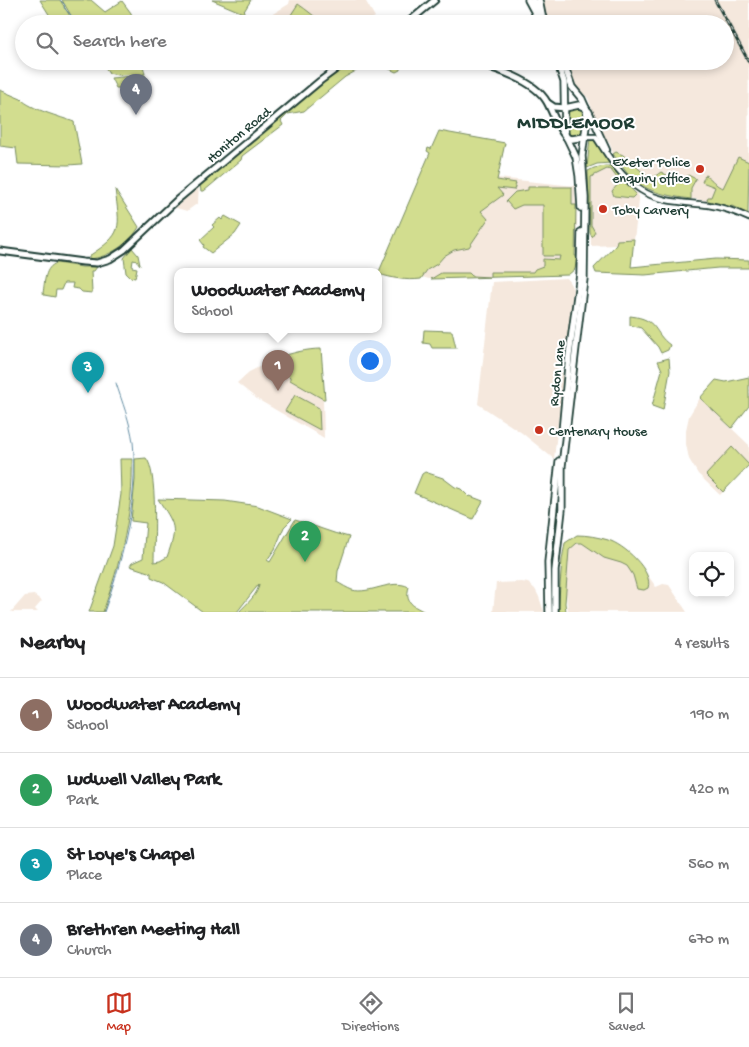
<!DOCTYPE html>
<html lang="en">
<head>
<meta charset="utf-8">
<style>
	body { margin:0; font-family:"Gochi Hand",sans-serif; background:#f2f2f2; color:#202124 }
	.controls { position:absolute; right:15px; bottom:15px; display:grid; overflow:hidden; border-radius:10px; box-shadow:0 2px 8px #0003 }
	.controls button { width:45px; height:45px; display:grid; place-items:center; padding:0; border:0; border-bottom:1px solid #e0e0e0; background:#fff; color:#202124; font:25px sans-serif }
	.you { position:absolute; left:369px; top:360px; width:18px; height:18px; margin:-12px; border:4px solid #fff; border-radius:50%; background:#1a73e8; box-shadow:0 0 0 8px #1a73e833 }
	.badge { display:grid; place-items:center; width:32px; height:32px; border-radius:50%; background:#c8321e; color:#fff; font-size:16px; font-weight:700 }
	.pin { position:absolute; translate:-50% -41px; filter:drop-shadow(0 1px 2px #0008) }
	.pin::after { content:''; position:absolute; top:26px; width:18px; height:15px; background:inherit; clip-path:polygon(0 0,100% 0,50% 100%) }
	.popup { position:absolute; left:174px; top:268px; width:208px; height:65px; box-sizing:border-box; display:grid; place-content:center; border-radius:10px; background:#fff; filter:drop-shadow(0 1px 4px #0005); font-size:16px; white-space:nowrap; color:#757577 }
	.popup b { font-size:19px; color:#202124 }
	.popup::after { content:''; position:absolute; left:50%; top:100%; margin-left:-10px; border:10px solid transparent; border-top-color:#fff }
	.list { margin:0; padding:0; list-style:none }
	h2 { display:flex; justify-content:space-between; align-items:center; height:65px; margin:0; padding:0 20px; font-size:21px }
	h2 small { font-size:16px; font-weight:400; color:#757577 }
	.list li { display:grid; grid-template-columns:32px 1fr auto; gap:15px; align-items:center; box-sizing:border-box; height:75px; padding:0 20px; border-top:1px solid #e0e0e0 }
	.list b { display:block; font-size:19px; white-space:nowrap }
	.list p { margin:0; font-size:16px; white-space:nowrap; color:#757577 }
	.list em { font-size:16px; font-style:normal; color:#757577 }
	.icon { flex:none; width:28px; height:28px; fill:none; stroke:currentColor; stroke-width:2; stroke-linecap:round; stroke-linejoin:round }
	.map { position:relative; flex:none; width:749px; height:612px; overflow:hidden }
	.search { position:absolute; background:#fff; box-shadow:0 2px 8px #0003; left:15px; right:15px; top:15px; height:55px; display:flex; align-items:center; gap:12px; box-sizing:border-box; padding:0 18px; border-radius:28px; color:#757577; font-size:19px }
	.sheet { height:365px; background:#fff }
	nav { display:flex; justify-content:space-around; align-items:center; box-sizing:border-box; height:70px; border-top:1px solid #e0e0e0; background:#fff; font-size:14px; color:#757577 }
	nav a { display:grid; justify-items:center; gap:2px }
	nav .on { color:#c8321e }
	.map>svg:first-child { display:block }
	.built { fill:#f5e8dd }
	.green { fill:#d2dd8f; stroke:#788d62 }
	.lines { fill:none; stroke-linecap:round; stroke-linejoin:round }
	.stream { stroke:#658ea4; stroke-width:1 }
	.tertiary-casing { stroke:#1f3d34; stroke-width:8 }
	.secondary-casing { stroke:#1f3d34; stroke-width:9 }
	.primary-casing { stroke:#1f3d34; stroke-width:9 }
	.tertiary { stroke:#fff; stroke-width:4.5 }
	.secondary { stroke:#fff; stroke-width:5 }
	.primary { stroke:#fff; stroke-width:5.5 }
	.rail-casing { stroke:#1f3d34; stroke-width:3 }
	.rail { stroke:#fff; stroke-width:1; stroke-dasharray:4; stroke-linecap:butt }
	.poi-dot { fill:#c8321e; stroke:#fff; stroke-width:2 }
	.labels { text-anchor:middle; stroke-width:4; stroke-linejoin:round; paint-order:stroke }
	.street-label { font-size:14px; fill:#1f3d34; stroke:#fff }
	.poi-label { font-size:14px; fill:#1f3d34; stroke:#fff; text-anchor:start }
	.district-label { font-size:19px; font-weight:bold; letter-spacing:1px; fill:#1f3d34; stroke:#fff }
</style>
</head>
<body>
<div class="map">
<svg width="749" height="612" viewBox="0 0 749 612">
	<rect width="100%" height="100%" fill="#fff"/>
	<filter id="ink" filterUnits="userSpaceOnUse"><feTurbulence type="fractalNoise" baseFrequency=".02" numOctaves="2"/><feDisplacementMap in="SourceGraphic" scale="10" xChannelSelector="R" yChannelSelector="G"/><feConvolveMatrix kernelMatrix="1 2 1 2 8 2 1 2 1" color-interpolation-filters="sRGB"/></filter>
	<g filter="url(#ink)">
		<g class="built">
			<path d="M290,0H365L375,17L363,24H356L355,21L350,24L347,22L344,24H274L267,20L271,15L289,4Z"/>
			<path d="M543,0H749L748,214L734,208L709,201L667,195L656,192L639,184L627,173L613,154L610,144L602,135L588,98L575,85L566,61H725V24H550L544,11Z"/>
			<path d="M439,131L505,143L498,178L575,186L577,222L575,269L568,275L429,279L422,277L421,279L410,280L394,279L378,274L430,153L427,151L428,148L431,149Z"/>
			<path d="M608,166L620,180L638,194L639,201L634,239L617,240L616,245L591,246L588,178Z"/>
			<path d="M199,185L198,203L187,211L173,207Z"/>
			<path d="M567,278L573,289L566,353L558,360L556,367L562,372L563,378L554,459L522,433L478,404L492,282Z"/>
			<path d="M277,358L275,363L290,377V380L323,399L324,438L257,399L237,383L249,372Z"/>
			<path d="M700,398L749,445V465L720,495L698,474L689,459L686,444V430L689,416Z"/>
			<path d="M586,535L607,539L626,550L640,564L656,587L663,584L669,585L687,612H568L563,563L565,548Z"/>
			<path d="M522,582L528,583L535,589L539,597L544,612H493L496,583Z"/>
			<path d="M34,595L42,601L35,609L38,612H11L25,596Z"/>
		</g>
		<g class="green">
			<path d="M40,0H60L75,24H55Z"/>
			<path d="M62,0H91L105,12L122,1L131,13L134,24H76Z"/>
			<path d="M212,0H251L243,13Z"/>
			<path d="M298,4C307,10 315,17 324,24H285Z"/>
			<path d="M101,61H142L145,74L117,75L109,73Z"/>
			<path d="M352,61H400V70L396,72L379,64L367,65L345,77L304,111L288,114L281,121L283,125L242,156L241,160L204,191H201L200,185L276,119L343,67Z"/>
			<path d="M145,75L150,89L116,88L111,78Z"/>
			<path d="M0,90L21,99C30,109 61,117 74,122L82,164L68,165L18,164L16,148L0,146Z"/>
			<path d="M581,107C587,115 584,125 583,135L571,137C566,130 566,114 571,108Z"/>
			<path d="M439,131L505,143L497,180L516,183L514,190L497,188L503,195L481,211L488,219L469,247L454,250L444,256L437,264L427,270L421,279C405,281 393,278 378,274L430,153L427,151L428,148L431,149Z"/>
			<path d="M590,138L597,141L611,163L597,164L587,168Z"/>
			<path d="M616,152L623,155L647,176L654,177L661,172L682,183L688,175L696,179L691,188V199C668,196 643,192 627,173C622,167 618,160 613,154Z"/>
			<path d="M738,157L749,162L748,214L732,206L730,207L709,201L707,200L708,197H711L715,187L702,182L705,175C713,179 715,186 723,188Z"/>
			<path d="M605,166H610L636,194L632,198L614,196L612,191L620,182L611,170L607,169L591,177V225L595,232L592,237L590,233L588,171L594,168Z"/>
			<path d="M528,187H572V205H576L575,256H577L575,269L568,275L431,279L441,273H469L472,276L490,277V272H533L535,269L543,266V259L559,260L560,256H543V205H522L513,209L506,201L515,192L528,190Z"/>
			<path d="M115,189L139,227C130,243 108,258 89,259V256C124,233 120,229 115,189Z"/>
			<path d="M225,216L241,225L235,234L211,253L203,247L204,245L200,240L214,227L212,225L220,218L222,220Z"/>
			<path d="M634,239L631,267L716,259L749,260V268H718L645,275L596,273L594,268L616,245L617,240Z"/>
			<path d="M132,248L138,255L140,265L137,261L133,260L132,267L137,268L135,278L130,277L126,273L124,258Z"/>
			<path d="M57,263L82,267H97L94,271H91L92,293L82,292L79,289L72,288L73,283H64L61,290H56L55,297L44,295L43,293C45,282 44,267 57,263Z"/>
			<path d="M630,316C659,319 653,333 670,345L668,350L661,353L658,347L641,328L630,325Z"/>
			<path d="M424,330L452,331L456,348H432L430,344L423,343Z"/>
			<path d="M321,349L325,399H323L290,380V377L275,363L277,358C291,353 307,349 321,349Z"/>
			<path d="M669,358L670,371L663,410L652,406L662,370L658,361Z"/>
			<path d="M749,377V406L732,428L700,398L716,380L726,382Z"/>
			<path d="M295,395L319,408L320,430L285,411Z"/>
			<path d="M732,447L749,465L723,492L706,475Z"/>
			<path d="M146,458C158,471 154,542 154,562L160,561L167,557C178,527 175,525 158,499L225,501L258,506L292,519L284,527L275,549L267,560L270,562L295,520C314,525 330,533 349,537L338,571L337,582C342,585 347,588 352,590C370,595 391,578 409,587C404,603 414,606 425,612H239C246,604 258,595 259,584L237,612H203L163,582L151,577V573L130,566L132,563L143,558L146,523L131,521L135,480V459Z"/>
			<path d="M120,459H132C134,511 120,563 103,612H89L113,546L121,494Z"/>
			<path d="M425,472L443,478L455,487L461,489L469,497L470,496L483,501L473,519L414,493L422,474Z"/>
			<path d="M577,535C587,535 598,537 608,540C623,544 654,571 648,588L644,590L637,589L633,575L627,566L621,563L604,558L582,543H577L569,550L565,603L566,612H558L562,560L565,543Z"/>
		</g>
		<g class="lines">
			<g class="stream">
				<path d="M60,0L65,5L64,8L71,15L75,24"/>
				<path d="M104,612C123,558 139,499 133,442C130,421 122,402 116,383"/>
			</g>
			<defs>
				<g id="tertiary">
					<path d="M586,108L589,111L607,150"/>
					<path d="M585,137H596C608,156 621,178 641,190C661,203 685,202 708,205C723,207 736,212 749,218"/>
				</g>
				<g id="secondary">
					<path d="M533,0L541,15"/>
					<path d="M406,24L435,0"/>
					<path d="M469,61C493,68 534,79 547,102C553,113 557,127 565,136"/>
					<path d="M548,103L554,107L565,108"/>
					<path d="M0,251L83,262L97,263L110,259L124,250L177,200L320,81L347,61"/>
				</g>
				<g id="primary">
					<path d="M528,0L541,24"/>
					<path d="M539,0L542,15L546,24"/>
					<path d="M557,61L564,82L565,134L576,157L579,176L581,208"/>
					<path d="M565,108L579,105L586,108"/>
					<path d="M567,138L572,139L585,137"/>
					<path d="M562,432L569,355L580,273L581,232"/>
					<path d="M549,612L548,562L559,461"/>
					<path d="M555,612V571L562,510V466L584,279L585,198L582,156L587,119L586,108L582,99L572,87L563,61"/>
				</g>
			</defs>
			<use href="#tertiary" class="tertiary-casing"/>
			<use href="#secondary" class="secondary-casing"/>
			<use href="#primary" class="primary-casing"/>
			<use href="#tertiary" class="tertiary"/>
			<use href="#secondary" class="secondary"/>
			<use href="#primary" class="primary"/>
			<defs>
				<path id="rail" d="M715,0L749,62"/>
			</defs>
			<use href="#rail" class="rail-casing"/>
			<use href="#rail" class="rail"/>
		</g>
	</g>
	<g class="poi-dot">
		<circle cx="700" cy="169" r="5"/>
		<circle cx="603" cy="209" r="5"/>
		<circle cx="539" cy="430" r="5"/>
	</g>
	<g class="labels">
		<g class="street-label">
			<text transform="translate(238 134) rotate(-40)" y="5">Honiton Road</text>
			<text transform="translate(556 373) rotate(-84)" y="5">Rydon Lane</text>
		</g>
		<g class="poi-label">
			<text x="690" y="166" text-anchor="end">Exeter Police<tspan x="690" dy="16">enquiry office</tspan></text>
			<text x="613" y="214">Toby Carvery</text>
			<text x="549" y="435">Centenary House</text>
		</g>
		<g class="district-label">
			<text x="576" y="128">MIDDLEMOOR</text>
		</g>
	</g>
</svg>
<div class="controls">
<button><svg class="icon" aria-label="locate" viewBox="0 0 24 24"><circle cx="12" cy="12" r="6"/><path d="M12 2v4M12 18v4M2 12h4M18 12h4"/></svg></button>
</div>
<div class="you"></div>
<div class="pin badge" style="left:278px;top:391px;background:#8d6e63">1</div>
<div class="popup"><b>Woodwater Academy</b>School</div>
<div class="pin badge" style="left:305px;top:562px;background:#2e9e5b">2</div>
<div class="pin badge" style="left:88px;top:393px;background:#0f9aa8">3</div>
<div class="pin badge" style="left:136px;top:115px;background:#6b7280">4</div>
<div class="search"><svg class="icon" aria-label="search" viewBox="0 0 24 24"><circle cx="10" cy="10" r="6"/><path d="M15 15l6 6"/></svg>Search here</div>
</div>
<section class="sheet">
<h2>Nearby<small>4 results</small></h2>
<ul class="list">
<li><span class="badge" style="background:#8d6e63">1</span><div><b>Woodwater Academy</b><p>School</p></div><em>190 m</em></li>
<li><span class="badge" style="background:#2e9e5b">2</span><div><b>Ludwell Valley Park</b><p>Park</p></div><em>420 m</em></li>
<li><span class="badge" style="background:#0f9aa8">3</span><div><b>St Loye's Chapel</b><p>Place</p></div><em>560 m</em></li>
<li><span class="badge" style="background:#6b7280">4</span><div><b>Brethren Meeting Hall</b><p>Church</p></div><em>670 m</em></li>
</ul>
</section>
<nav>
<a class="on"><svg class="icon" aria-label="map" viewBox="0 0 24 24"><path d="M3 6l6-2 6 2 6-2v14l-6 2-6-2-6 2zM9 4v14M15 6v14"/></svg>Map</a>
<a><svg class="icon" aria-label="directions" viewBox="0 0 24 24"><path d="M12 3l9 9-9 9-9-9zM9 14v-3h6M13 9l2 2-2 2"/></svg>Directions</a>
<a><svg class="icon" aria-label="saved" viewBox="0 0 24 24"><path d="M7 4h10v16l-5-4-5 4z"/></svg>Saved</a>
</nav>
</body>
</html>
